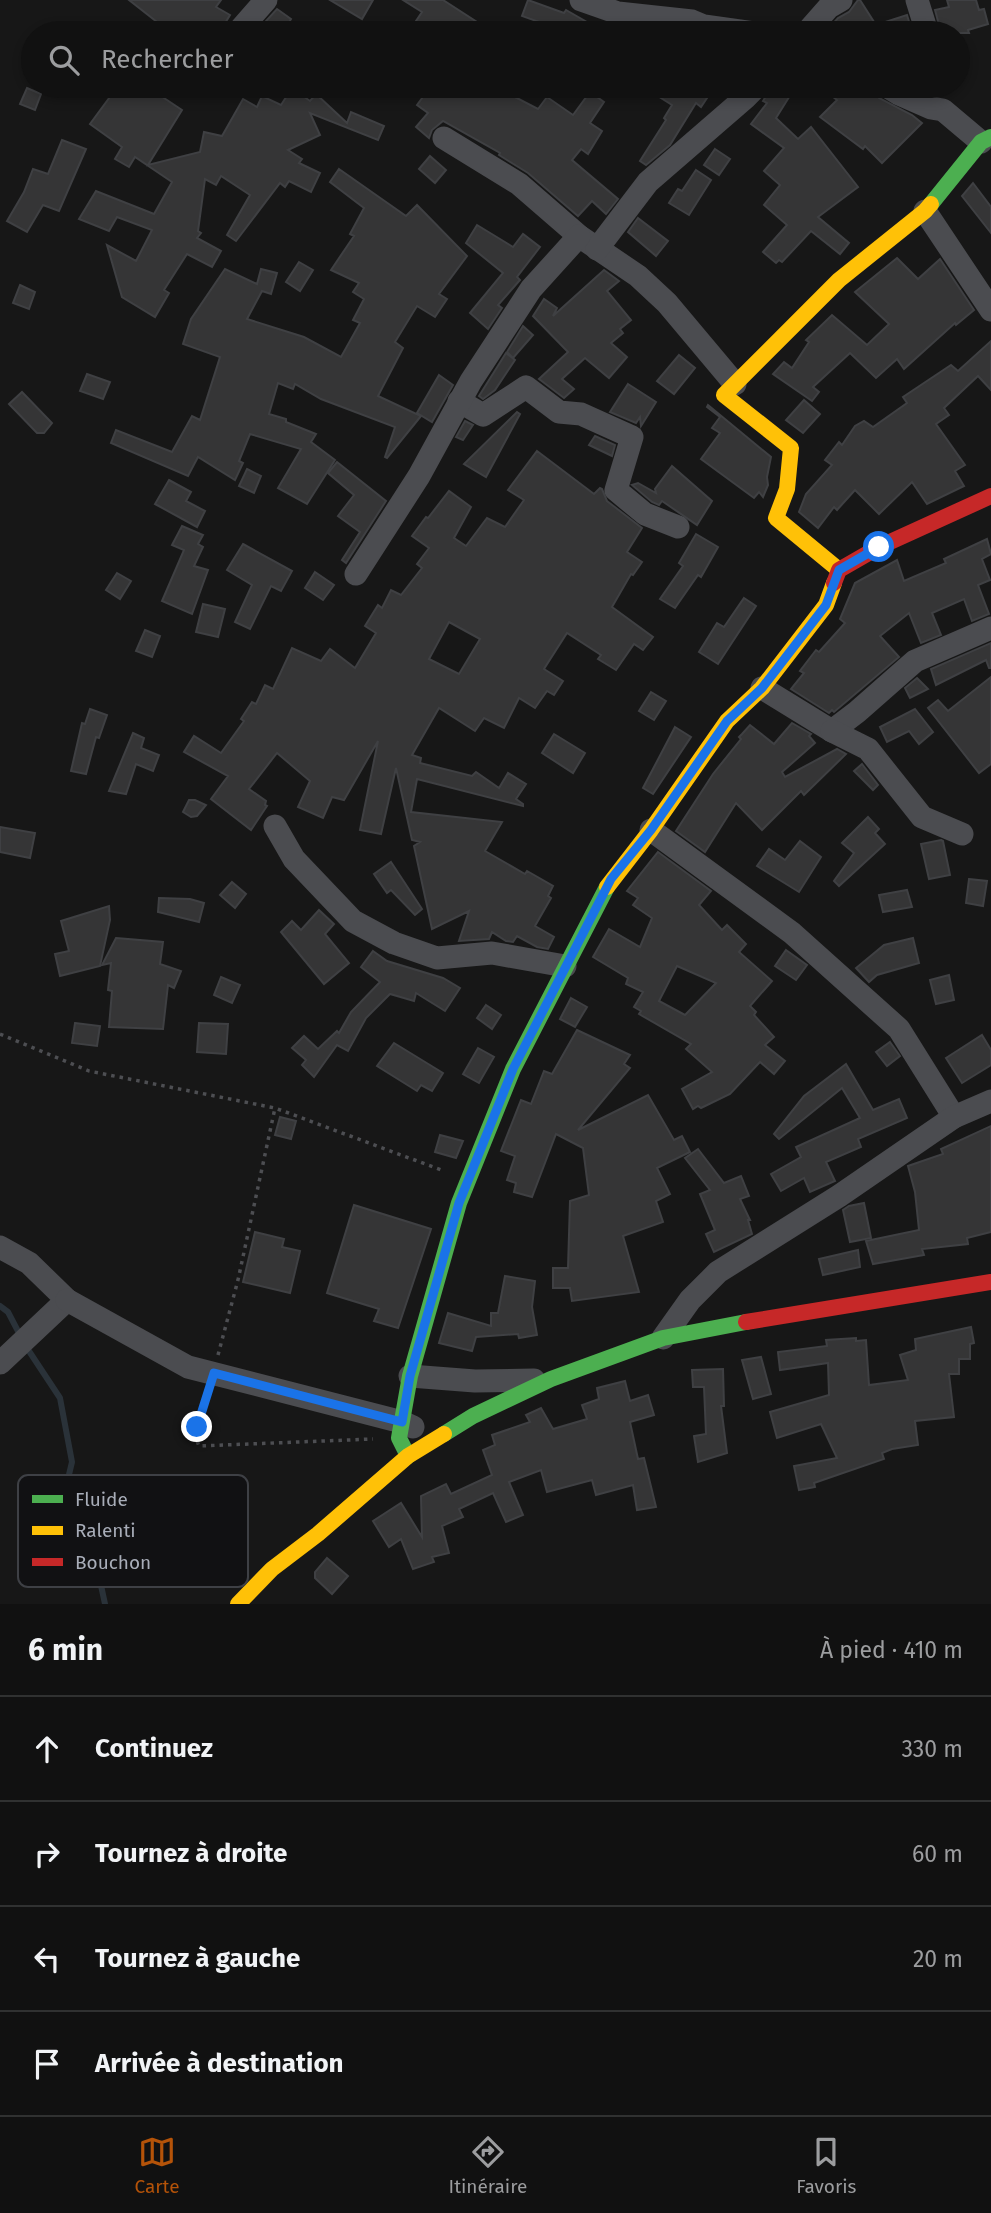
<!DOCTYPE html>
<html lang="fr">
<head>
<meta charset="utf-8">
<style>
	body { margin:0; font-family:"Fira Sans",sans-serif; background:#1e1f1f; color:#f1f3f6 }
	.stop { position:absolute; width:21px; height:21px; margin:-16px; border:5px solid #1a73e8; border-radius:50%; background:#fff }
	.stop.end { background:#1a73e8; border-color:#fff; box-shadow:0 2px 7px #0008 }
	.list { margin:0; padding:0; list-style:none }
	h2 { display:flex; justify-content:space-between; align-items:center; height:91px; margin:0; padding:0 28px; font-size:30px }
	h2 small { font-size:23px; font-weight:400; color:#9c9d9f }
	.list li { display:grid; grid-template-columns:46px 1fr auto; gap:21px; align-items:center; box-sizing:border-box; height:105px; padding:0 28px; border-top:2px solid #303131 }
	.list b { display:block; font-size:26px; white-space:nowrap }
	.list em { font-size:23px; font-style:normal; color:#9c9d9f }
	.icon { flex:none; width:38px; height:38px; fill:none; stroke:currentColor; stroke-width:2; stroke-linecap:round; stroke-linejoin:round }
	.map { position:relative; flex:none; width:991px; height:1604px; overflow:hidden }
	.search { position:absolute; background:#111; box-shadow:0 4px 10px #0003; left:21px; right:21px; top:21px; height:77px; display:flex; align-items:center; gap:18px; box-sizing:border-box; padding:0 24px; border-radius:38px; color:#9c9d9f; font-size:26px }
	.sheet { height:511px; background:#111 }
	nav { display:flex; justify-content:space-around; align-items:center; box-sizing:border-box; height:98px; border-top:2px solid #303131; background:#111; font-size:19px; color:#9c9d9f }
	nav a { display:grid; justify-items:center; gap:4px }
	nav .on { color:#b45309 }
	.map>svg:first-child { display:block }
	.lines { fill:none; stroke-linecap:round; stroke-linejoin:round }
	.stream { stroke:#2a3239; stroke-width:6 }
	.building { fill:#353536; stroke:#3f4043; stroke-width:2; fill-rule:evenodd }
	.path { stroke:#4d4e52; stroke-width:3.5; stroke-dasharray:3.5 5; stroke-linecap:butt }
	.street { stroke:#4b4c50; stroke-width:23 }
	.fast { stroke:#4caf50; stroke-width:16 }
	.slow { stroke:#ffc107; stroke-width:16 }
	.jam { stroke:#c62828; stroke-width:16 }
	.route { stroke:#1a73e8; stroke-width:9 }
	.key { fill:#111113; stroke:#3e4045; stroke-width:2 }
	.key-label { font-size:19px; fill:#a8adb8 }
</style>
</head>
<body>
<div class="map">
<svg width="991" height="1604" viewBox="0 0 991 1604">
	<rect width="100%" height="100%" fill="#171717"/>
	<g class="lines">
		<g class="stream">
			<path d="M0,1306L8,1312L20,1335"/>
			<path d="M25,1345L60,1398L72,1462L62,1504L97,1567L105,1604"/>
		</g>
	</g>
	<g class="building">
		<path d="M129,0H221L216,7L230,15L219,33H171Z"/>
		<path d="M330,0H373L362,19Z"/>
		<path d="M403,0H443L494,33H421L412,27L422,12Z"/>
		<path d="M528,0L564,13L566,10L606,33H552L556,28L522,16Z"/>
		<path d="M858,0H860L876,25L907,15L911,28L910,33H831L828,29L838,18L849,12Z"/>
		<path d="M947,0H976L979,10L984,9L988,24L968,30L969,33H939V25L935,10L949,7Z"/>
		<path d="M277,9L291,19L283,32L266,21Z"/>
		<path d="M118,86H168L161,96L182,110L148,165L200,152L204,132L222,136L243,99L257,107L262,96L281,105L292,88L310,101L316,94L347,123L351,112L384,126L378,140L310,113L320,135L288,150L302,159L299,163L320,173L311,192L289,181L285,187L280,183L236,241L227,235L250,195L221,176L216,185L205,179L198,231L201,233L197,238L221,251L212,267L187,254L164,290L169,293L155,317L122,297L107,245L136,261L152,230L117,217L109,231L79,219L96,191L154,214L172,182L135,157L129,167L115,159L122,147L90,124Z"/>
		<path d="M431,86H453L468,93L472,86H480L493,93L497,86H515L511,95L538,109L547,97L573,115L590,92L604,102L590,123L602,131L588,154L581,149L572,160L618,199L606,214L592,201L578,216L528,173L499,155L500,153L443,121L432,130L429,138L416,127L428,113L417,105Z"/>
		<path d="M642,86H715L701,107L696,103L670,145L646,165L640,161L666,120L664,118L672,105Z"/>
		<path d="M772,86H796L776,118L798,139L811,127L858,187L818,217L849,243L840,254L811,231L782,262L779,260L776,263L763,252L787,225L764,205L780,185L764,171L784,148L751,124L767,103L763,101Z"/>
		<path d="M819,86H872L873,92L879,98L912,115L922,123L882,163L865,146L863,149L820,117L837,100Z"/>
		<path d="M27,88L41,94L35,110L20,104Z"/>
		<path d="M62,140L86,149L59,211L43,205L27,232L7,221L24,192L33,169L48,174Z"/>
		<path d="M715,149L730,159L719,175L704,165Z"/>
		<path d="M430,156L446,170L435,183L419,169Z"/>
		<path d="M339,169L406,216L417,205L467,256L439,294L447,299L435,317L417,306L395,342L403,348L378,396L421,416L387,458L385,457L395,427L321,399L295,384L293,389L278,383L269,414L286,419V422L316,434L311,442L335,460L307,504L278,488L301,449L250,434L239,461L243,463L235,480L198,457L188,476L111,443L116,430L172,452L192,416L200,420L220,357L183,344L191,319L225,269L257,284L261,269L277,273L271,294L262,291L247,319L304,337L341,357L360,323L353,320L364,299L353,292L359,283L331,270L354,236L350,234L364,208L330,182Z"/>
		<path d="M696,170L711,180L689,215L669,203L678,189L682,191Z"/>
		<path d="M973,183L991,207V233L962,196Z"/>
		<path d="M638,218L668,241L656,256L628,232Z"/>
		<path d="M477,225L513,247L523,234L540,247L517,277L520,280L498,305L502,308L488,329L470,313L503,273L466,243Z"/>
		<path d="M897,258L918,279L940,259L974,310L956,325L955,323L904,369L897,359L876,378L850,353L813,387L819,392L812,401L773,374L784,362L792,368L809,342L806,340L832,315L867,345L889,324L855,292Z"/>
		<path d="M299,262L313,270L300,291L286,282Z"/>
		<path d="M604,270L619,281L607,291L631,320L620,329L623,333L611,343L627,357L609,378L585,358L562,379L574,389L564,398L539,379L568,352L533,316L544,299L557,308L553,316Z"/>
		<path d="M20,285L35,292L29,309L13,303Z"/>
		<path d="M523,326L533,335L513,358L507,352Z"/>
		<path d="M991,341V390L978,376L944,408L949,415L936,424L965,465L955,471L964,486L927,504L912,482L879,514L855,490L837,510L834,507L818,528L799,512L806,494L832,465L825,460L839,442L842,445L855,426L864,421L873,427L907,403L903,397L951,365L958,371Z"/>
		<path d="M506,353L515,360L495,390L483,399L479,396Z"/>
		<path d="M679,355L695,368L674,394L657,381Z"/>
		<path d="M87,374L110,382L103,399L80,391Z"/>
		<path d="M439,375L453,385L432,422L417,413Z"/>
		<path d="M628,384L656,402L641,426L640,417L636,423L610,412Z"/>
		<path d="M22,392L52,423L44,433H37L9,404Z"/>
		<path d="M804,400L820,414L803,433L786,420Z"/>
		<path d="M708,405L771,457L767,477L768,485L763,497L759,492L754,498L701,459L720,433L712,428L720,417L707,407Z"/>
		<path d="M517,412L520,414L486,477L464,464Z"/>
		<path d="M465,421L473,425L463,440L456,437Z"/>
		<path d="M595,436L615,445L612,456L589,445Z"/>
		<path d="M537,451L594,494L600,488L602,489L607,501L642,528L627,552L642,562L633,575L631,574L612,607L653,637L643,650L634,644L616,670L598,659L601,655L567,633L544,669L563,681L554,695L547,691L535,708L519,698L504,728L484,718L475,731L439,708L412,755L421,758L420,763L472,776L476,772L499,788L508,773L526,784L516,799L523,804V806L417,779L411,812L502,822L485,851L525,874L527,871L553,886L548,896L551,898L535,926L554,937L548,949L537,947L517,936L513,942L506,941L492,932L489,939L459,941L469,911L432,929L414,846L420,842L412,840L396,768L381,834L360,830L378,741L344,800L332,797L323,818L298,807L310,781L277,753L249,789L266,801L265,805L267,806L251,830L211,799L228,776L184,752L194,736L221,753L244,721L241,719L252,702L256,704L265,685L273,689L292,648L321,661L330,649L355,668L376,633L365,626L378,605L382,608L391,590L401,595L422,568L417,564L429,548L412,536L426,517L428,518L449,491L471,507L454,538L466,546L487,518L505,527L524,500L508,490ZM449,622L480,639L459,674L429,659Z"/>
		<path d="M337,462L386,501L346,563L342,560L360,532L338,516L354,495L328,473Z"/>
		<path d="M672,466L712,501L697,525L662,501L659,505L652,502L632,485L638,483L656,493L655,489Z"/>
		<path d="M247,469L261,476L254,493L239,486Z"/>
		<path d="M169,480L191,492L186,501L205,511L197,527L155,504Z"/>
		<path d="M182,526L203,535L198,544L203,547L194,566L208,570L192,614L162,601L184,550L172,545Z"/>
		<path d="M696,534L718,547L701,577L698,575L675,608L660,599L683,566L679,563Z"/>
		<path d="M987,539L991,554L982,559L990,580L978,585L989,614L972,621L964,599L932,613L941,635L921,643L909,613L880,636L899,657L834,712L832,710L829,713L791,689L804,673L800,671L816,650L819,652L845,623L840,619L855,583L897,560L904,581L946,563L944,559Z"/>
		<path d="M243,544L292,571L281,591L271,586L250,629L235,622L252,585L227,570Z"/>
		<path d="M315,572L334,585L323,600L305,588Z"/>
		<path d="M117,573L131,581L120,599L106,590Z"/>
		<path d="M744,598L756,606L718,664L699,652L717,623L724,627Z"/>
		<path d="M203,604L225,609L218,637L196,632Z"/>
		<path d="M145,630L160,636L152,657L136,651Z"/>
		<path d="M991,643V668H989L986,660L936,685L931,669Z"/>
		<path d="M991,677V764L979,773L928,708L938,700L948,711Z"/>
		<path d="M917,678L928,689L910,698L905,688Z"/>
		<path d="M651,692L666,701L654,720L639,711Z"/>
		<path d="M90,709L107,715L99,738L96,737L86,774L71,771L82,723L85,724Z"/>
		<path d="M915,709L933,732L919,744L909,731L887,742L880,727Z"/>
		<path d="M792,723L811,734L809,736L815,743L782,772L785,777L837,749L846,754L804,795L801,791L762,830L736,803L705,852L676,831L713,774L741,739L739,737L742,734L750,725L774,744Z"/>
		<path d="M675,727L691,737L653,794L643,788Z"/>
		<path d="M133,733L144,738L141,748L159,755L153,771L136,764L126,794L109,791Z"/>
		<path d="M554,734L585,753L573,773L542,753Z"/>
		<path d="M862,764L878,785L873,790L854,771Z"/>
		<path d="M189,800H195L206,805L197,816L191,817L183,812Z"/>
		<path d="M868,817L879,829L875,833L885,844L839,886L834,881L854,853L842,843Z"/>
		<path d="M0,827L35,833L30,858L0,852Z"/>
		<path d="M941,840L943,841L950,875L929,879L921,844Z"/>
		<path d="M800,841L821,857L799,892L757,866L769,849L785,860Z"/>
		<path d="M658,852L711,891L699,905L722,930L727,925L746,944L739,952L772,981L750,1006L756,1012L754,1015L774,1037L765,1045L785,1061L774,1074L760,1062L730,1094L701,1108L698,1106L693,1109L682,1089L712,1072L686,1049L691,1044L639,1014L641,1011L634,1007L643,992L626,984L628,978L593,957L609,929L640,947L652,918L633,905L638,898L627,891ZM677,966L716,983L685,1015L659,1001Z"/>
		<path d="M391,862L422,909L415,915L391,890L387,893L374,874Z"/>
		<path d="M969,879L987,881L983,906L966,903Z"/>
		<path d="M232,882L246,894L235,908L220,895Z"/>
		<path d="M907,890L912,907L883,912L879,895Z"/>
		<path d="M159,898L190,899L204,903L199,922L158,912Z"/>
		<path d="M109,906L110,920L100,966L60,976L55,954L69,951L61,921Z"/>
		<path d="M319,910L334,924L325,934L349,963L324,984L281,932L292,921L301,930Z"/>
		<path d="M116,938L163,942L160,964L181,971L174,988L168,985L163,1029L109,1027L112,991L108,990L111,963L102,965Z"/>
		<path d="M913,938L919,963L877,975L869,982L856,968L884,945Z"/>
		<path d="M786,950L807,965L796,980L775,966Z"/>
		<path d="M373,951L387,961L443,978L460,988L445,1011L416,993L414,1001L390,994L366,1018L348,1051L337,1045L314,1077L302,1065L306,1060L292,1048L304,1036L318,1049L337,1031L339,1033L351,1012L380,982L361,967Z"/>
		<path d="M949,975L954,1000L936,1004L930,980Z"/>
		<path d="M221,977L240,985L232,1003L214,995Z"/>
		<path d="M571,998L587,1007L575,1027L560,1019Z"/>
		<path d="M486,1005L501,1015L492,1029L477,1018Z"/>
		<path d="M75,1023L100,1026L97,1046L72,1043Z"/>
		<path d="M199,1023L228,1024L226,1054L197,1052Z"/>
		<path d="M577,1030L630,1055L624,1064L630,1068L578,1130L648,1095L674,1140L682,1136L690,1152L657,1168L670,1194L656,1201L663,1222L623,1236L639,1292L572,1301L570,1288H553V1268H568L570,1201L589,1195L583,1148L556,1134L532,1197L514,1192L516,1183L507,1180L515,1156L501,1151L521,1100L531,1104L544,1071L552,1074Z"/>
		<path d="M982,1035L991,1050V1065L962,1083L946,1058Z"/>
		<path d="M890,1042L900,1056L887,1066L876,1052Z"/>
		<path d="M394,1043L443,1073L432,1091L421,1085L417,1091L377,1066Z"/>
		<path d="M478,1048L494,1057L479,1083L463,1074Z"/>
		<path d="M846,1064L873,1110L899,1099L907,1118L858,1139L861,1147L826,1162L835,1181L810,1192L804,1178L781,1191L771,1174L801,1157L796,1147L860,1118L842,1088L779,1139L774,1134L804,1096Z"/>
		<path d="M280,1117L296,1121L291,1139L275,1135Z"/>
		<path d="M991,1126V1232L967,1238L968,1244L922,1249L924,1255L873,1264L866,1241L919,1230L915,1192L908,1166L943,1154L941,1149Z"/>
		<path d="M440,1135L463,1141L456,1158L435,1152Z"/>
		<path d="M698,1149L724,1183L741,1176L749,1196L740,1199L750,1220H748L752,1234L714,1252L706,1234L715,1230L700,1194L710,1190L685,1158Z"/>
		<path d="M864,1203L871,1238L850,1242L843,1210L849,1206Z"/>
		<path d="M354,1205L431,1229L398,1328L374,1321L379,1309L327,1293Z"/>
		<path d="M255,1232L284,1239L282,1247L300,1251L290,1293L243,1282Z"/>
		<path d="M858,1250L860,1267L823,1275L819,1259Z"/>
		<path d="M505,1276L535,1281L532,1307L537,1335L519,1338L518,1334L476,1337L472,1351L439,1343L448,1313L491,1326V1313H498Z"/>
		<path d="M971,1327L974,1343L970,1344V1359H959V1374H949L954,1417L915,1421L918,1445L892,1449L882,1453L884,1459L814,1483L815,1487L799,1490L794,1466L837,1458L821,1424L777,1438L770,1412L829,1395L828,1363L780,1370L778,1352L827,1346L826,1340L856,1338V1341L866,1340L869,1385L908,1380L900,1355L916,1350L915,1339Z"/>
		<path d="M761,1357L771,1394L753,1399L742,1360Z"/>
		<path d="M723,1369L724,1406H721L727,1453L698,1462L694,1436L706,1434L704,1387H693L692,1370Z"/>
		<path d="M625,1381L630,1401L648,1395L654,1415L630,1422L638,1459L644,1458L656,1507L637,1510L633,1485L596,1495L592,1480L547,1492L541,1470L509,1482L523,1515L506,1522L493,1493L459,1509L463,1517L442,1526L449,1553L432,1557L434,1562L413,1569L401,1539L389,1547L373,1521L401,1503L422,1537L421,1496L446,1484L451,1494L492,1475L483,1450L495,1445L492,1435L530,1422L526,1415L541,1408L553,1429L587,1419L582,1405L599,1399L597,1388Z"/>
		<path d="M327,1558L348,1576L332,1594L315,1578V1572Z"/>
	</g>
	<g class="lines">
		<g class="path">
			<path d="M0,1034L89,1071L275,1108L444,1171"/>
			<path d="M218,1355L238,1280L275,1108"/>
			<path d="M207,1392C202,1408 191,1430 199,1446L373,1439"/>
		</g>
		<g class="street">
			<path d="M581,0L618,13L692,21L704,26L754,33"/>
			<path d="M917,0L926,29L924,33"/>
			<path d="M237,33L266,0"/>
			<path d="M806,33L829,7L841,0"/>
			<path d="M886,86L899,94L931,108L943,110L981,142"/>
			<path d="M444,138L519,184L579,236L638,276L667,303L735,384"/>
			<path d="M925,211L991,310"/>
			<path d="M597,249L648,182L745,98L757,86"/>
			<path d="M459,401L483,415L526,387L559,412L581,414L632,437L616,490L645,514L678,527"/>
			<path d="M356,574L419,476L471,381L531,289L579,236"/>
			<path d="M762,688L832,731L857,712L915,661L991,628"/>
			<path d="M832,731L868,749L922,817L962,834"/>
			<path d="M275,826L294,859L353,921L394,943L437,958L492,953L565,966"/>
			<path d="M651,830L792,933L899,1029L954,1117"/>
			<path d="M0,1247L29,1263L67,1300L0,1363"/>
			<path d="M67,1300L188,1367L402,1422L413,1427"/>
			<path d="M663,1338L690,1300L718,1272L839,1196L954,1117L991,1101"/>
			<path d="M410,1376L475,1381L534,1380"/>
		</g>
		<g class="fast">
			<path d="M931,204L981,142L991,137"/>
			<path d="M444,1434L473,1416L551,1379L663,1338L746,1322"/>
			<path d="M408,1456L399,1438L410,1376L459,1203L513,1069L607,887"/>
		</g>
		<g class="slow">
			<path d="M839,570L776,518L787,489L791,448L724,395L839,280L925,211L931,204"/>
			<path d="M607,887L651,830L727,721L762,688L826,605L834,583"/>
			<path d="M238,1604L272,1569L318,1534L408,1456L444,1434"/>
		</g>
		<g class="jam">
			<path d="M834,583L839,570L879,547L991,496"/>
			<path d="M746,1322L991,1282"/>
		</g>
	</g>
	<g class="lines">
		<path class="route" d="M197,1427L214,1373L402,1422L410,1376L459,1203L513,1069L611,879L651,830L727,721L762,688L826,605L839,570L879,547"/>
	</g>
	<rect x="18" y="1475" width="230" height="112" rx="10" class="key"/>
	<rect x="32" y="1495" width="31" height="8" fill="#4caf50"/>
	<rect x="32" y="1526" width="31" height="9" fill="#ffc107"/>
	<rect x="32" y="1558" width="31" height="8" fill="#c62828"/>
	<g class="key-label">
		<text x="75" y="1506">Fluide</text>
		<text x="75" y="1537">Ralenti</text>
		<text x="75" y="1569">Bouchon</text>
	</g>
</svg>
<div class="stop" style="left:879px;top:547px"></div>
<div class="stop end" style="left:197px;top:1427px"></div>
<div class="search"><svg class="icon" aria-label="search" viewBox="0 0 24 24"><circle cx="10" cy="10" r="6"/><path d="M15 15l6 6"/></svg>Rechercher</div>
</div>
<section class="sheet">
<h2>6 min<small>À pied · 410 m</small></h2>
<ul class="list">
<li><svg class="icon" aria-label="ahead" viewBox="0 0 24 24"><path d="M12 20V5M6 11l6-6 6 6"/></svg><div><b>Continuez</b></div><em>330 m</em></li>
<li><svg class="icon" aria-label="right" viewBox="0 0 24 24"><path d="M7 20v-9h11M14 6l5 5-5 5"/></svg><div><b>Tournez à droite</b></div><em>60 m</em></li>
<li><svg class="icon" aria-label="left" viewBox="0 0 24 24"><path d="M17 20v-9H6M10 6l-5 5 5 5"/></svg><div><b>Tournez à gauche</b></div><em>20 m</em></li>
<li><svg class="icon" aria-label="arrive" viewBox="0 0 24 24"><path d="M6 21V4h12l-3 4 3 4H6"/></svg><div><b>Arrivée à destination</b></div></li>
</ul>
</section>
<nav>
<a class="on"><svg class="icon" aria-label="map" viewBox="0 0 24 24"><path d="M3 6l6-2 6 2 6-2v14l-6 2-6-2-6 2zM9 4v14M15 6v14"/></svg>Carte</a>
<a><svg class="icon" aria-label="directions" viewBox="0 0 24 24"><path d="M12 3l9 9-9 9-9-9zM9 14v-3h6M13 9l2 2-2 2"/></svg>Itinéraire</a>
<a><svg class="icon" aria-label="saved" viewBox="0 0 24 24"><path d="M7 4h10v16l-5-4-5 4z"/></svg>Favoris</a>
</nav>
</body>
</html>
